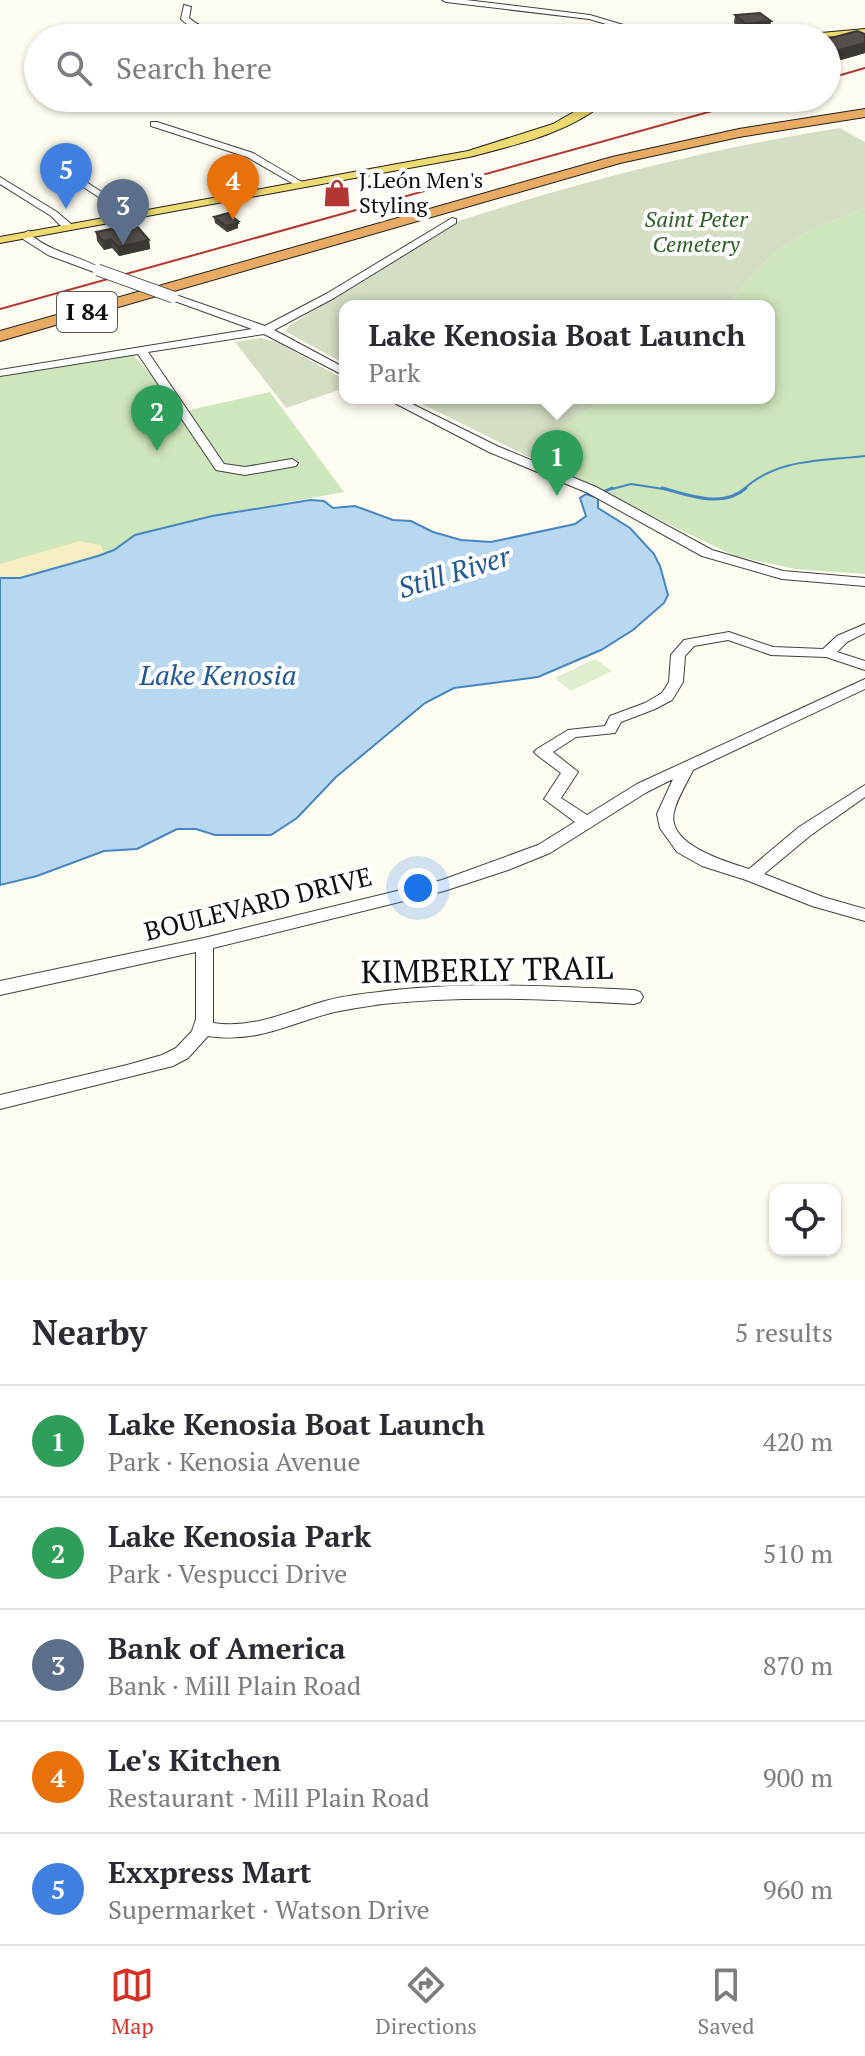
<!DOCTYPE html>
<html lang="en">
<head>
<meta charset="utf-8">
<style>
	body { margin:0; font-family:"PT Serif",serif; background:#f7f7f7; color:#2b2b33 }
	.controls { position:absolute; right:24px; bottom:24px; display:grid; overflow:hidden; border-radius:16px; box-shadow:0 2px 6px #0004 }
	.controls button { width:72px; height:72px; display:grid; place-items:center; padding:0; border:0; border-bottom:2px solid #e1e1e2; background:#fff; color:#2b2b33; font:40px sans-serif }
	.you { position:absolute; left:418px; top:888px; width:28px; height:28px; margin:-20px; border:6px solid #fff; border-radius:50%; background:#1a73e8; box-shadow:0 0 0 12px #1a73e833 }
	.badge { display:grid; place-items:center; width:52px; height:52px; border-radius:50%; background:#d93025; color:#fff; font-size:26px; font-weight:700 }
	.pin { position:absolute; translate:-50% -66px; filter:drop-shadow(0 2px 4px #0008) }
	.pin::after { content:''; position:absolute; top:42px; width:28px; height:24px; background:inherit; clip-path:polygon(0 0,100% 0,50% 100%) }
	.popup { position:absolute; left:339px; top:300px; width:436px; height:104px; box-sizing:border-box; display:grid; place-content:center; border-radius:16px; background:#fff; filter:drop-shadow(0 2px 6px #0005); font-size:26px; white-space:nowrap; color:#7c7c81 }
	.popup b { font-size:30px; color:#2b2b33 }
	.popup::after { content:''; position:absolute; left:50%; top:100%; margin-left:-16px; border:16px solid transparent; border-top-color:#fff }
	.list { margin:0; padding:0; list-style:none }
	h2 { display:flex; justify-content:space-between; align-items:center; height:104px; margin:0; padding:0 32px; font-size:34px }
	h2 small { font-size:26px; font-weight:400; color:#7c7c81 }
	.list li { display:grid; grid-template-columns:52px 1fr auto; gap:24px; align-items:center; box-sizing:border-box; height:112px; padding:0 32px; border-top:2px solid #e1e1e2 }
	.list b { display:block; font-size:30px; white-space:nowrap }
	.list p { margin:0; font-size:26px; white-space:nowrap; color:#7c7c81 }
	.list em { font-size:26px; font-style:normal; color:#7c7c81 }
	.icon { flex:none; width:44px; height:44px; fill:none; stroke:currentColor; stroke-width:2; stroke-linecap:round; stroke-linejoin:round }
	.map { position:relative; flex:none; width:865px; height:1280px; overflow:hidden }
	.search { position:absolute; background:#fff; box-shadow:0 2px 6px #0004; left:24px; right:24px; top:24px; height:88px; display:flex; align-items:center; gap:20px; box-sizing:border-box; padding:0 28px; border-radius:44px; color:#7c7c81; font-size:30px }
	.sheet { height:664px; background:#fff }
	nav { display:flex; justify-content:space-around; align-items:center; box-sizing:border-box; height:112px; border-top:2px solid #e1e1e2; background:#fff; font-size:22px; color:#7c7c81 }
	nav a { display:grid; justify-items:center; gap:4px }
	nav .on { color:#d93025 }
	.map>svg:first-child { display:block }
	.green { fill:#cee6bc }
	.sand { fill:#f6eec0 }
	.cemetery { fill:#d3dec2 }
	.pitch { fill:#dfeecd }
	.water { fill:#b8d7f1; stroke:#4586c2; stroke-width:2 }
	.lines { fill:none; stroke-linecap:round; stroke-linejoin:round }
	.stream-far1 { stroke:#4586c2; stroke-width:2 }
	.stream { stroke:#4586c2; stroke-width:3 }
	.minor-casing { stroke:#414141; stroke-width:2 }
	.major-casing { stroke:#1f1f1f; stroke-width:2 }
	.highway-casing { stroke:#1f1f1f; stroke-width:2 }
	.minor { fill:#fff; fill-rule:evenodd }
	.major { fill:#edda70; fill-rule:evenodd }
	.highway { fill:#e8ab63; fill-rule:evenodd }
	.rail { stroke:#b23631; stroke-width:2 }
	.minor-bridge-casing { stroke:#414141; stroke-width:13; stroke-linecap:butt }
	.minor-bridge { stroke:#fff; stroke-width:11 }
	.wall { fill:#494540 }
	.shaded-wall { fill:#3c3834 }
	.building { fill:#55504b; stroke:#3c3834; stroke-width:2 }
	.labels { text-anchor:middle; stroke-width:8; stroke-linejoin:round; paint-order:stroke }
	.far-poi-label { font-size:22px; fill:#0e0e0e; stroke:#fff; text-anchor:start }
	.far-park-label { font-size:22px; font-style:italic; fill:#2b6023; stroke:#fff }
	.shield { fill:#fff; stroke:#565656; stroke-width:2 }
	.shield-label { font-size:24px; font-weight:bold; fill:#0e0e0e }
	.street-label { font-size:26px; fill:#0e0e0e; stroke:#fff }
	.water-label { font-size:28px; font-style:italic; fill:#215995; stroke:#fff }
	.near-street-label { font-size:32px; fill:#0e0e0e; stroke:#fff }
</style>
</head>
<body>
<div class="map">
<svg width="865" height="1280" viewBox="0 0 865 1280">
	<rect width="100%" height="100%" fill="#fefcf0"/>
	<g class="green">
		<path d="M865,208V574L795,569L735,556L525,455L605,398H769V306H725C743,290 757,267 776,252C802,232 835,220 865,208Z"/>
		<path d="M131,353L185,411L270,392L344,492L212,516L136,535L114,550L98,556L0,578V372Z"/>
	</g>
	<path class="sand" d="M80,541L101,545L104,553L20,578H0V564Z"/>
	<g class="cemetery">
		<path d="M840,128L865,142V208C835,220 802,232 776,252C757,267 743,290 725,306H345V364L285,331L290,325L448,229L450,224C578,182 707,149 840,128Z"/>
		<path d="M261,338L279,343L345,380V388L286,408L235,342Z"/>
		<path d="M410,398H605L525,455Z"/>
	</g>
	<path class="pitch" d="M595,659L612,671L571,691L555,678Z"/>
	<path class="water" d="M586,494L598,498V508L630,528L654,554L660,566L668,595L664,603L633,630L601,650L538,677L454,688L425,703L336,777L297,818L271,835H215L196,829H177L137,849L104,851L37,876L0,885V578H20L98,556L114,550L135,535L212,516L310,500L324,501L333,508L355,506L393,520L411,521L433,532L461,540L491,542L575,524L586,516L580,498Z"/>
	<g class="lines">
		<g class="stream-far1">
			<path d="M608,490L631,484L670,490"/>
			<path d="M743,490C776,458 823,461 865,456"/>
		</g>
		<g class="stream">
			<path d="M662,488C689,495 722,509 746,488"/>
			<path d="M603,492L612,488"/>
		</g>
		<defs>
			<g id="minor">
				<path d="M442,0H466L590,15L667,38H654L589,19L446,2Z"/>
				<path d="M184,5L191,7L189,18C211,37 242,34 269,36L273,38C242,38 205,43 181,19Z"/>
				<path d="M332,25L370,36L371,38C354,38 339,29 322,30L317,38H309L317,26Z"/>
				<path d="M439,98H447L443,109L436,107Z"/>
				<path d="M151,122H157L253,153L307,185L299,187L247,157L151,126Z"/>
				<path d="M55,161H61L71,172L137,215L129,217L56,169Z"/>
				<path d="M0,177L57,212L71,224V228H63L51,216L0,184Z"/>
				<path d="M452,218L456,219V223L334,298L274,330L345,368V376L264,334L148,352L224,464L245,467L292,459L298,463L296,466L245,475L216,470L138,354L0,376V370L252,329L169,299L168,297L173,294L265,326L326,294Z"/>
				<path d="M28,231L32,232V236C55,254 82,256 103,270L98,273L94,272L48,255L23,239V234Z"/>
				<path d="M385,398H400L497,446L596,487L712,550L783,571L865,578V586L782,579L702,556L588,493L489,452Z"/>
				<path d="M865,624V633L847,642L837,652L865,661V670L826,657L771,655L728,640L694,646L685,656L683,682L672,700L655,709L621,722L615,733L576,737L553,752L578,772L561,798L587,815L637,784L865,679V689L693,770C687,783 677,798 674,812C666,845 727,862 749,869L799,827L865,785V797L811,835L764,874L823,897L865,909V921L812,906L746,880L702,866L677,852L660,828L657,814L673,779L647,792L550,853L508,870L444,891L213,948V1023C254,1029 286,1012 325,1001C342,996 361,994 379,992C463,981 549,986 634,990L640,992L643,997L640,1002L634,1004C550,999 466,995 382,1004C364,1007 345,1009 327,1014C284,1026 255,1043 208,1036L188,1058L173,1066L0,1109V1095L127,1065L162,1055L176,1048L192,1031L196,1019V952L0,995V981L204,938L442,880L538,845L575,822L544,799L561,773L537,755L534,752L537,749L568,730L605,726L610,716L645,703L662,693L669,682L671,655L684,640L729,632L773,647L823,649L837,636Z"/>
			</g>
			<g id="major">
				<path d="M865,29V35L794,38L799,35Z"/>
				<path d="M598,98H610C573,132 516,145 469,157L0,243V237L468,151L553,124Z"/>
			</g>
			<path id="highway" d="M865,109V117L739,137L620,163L0,341V331L612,157L739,129Z"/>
		</defs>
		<use href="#minor" class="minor-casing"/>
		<use href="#major" class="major-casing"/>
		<use href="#highway" class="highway-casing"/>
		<use href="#minor" class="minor"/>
		<use href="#major" class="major"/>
		<use href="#highway" class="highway"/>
		<g class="rail">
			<path d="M827,79L865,68"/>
			<path d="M0,309L759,98"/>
		</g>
		<defs>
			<path id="minor-bridge" d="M98,270L173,297"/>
		</defs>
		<use href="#minor-bridge" class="minor-bridge-casing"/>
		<use href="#minor-bridge" class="minor-bridge"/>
	</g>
	<g class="wall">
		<path d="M735,15L770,28L745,31L734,23Z"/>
		<path d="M865,34V53L834,62L827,59V39Z"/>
		<path d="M214,217L238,221V228L227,232L215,223Z"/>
		<path d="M96,232L149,240L150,249L119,256L112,248L104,250L97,241Z"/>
	</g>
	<g class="shaded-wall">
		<path d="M771,21L770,28L745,31L746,24Z"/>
		<path d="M865,43V53L834,62L835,51Z"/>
		<path d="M238,221V228L227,232L226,226Z"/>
		<path d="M111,239L112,248L104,250L103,241Z"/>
		<path d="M149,240L150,249L119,256L118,247Z"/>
	</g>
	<g class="building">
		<path d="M760,13L771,21L746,24L735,15Z"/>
		<path d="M857,31L865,34V43L835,51L827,48V39Z"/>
		<path d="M228,213L238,221H236L238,223L226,226L214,217Z"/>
		<path d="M135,224L149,240L118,247L111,239L103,241L96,232Z"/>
	</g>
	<defs>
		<symbol id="shop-bare" viewBox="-9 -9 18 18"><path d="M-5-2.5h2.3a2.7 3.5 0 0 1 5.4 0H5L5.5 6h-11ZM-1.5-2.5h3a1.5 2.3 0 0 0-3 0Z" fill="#b23631" stroke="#fff" stroke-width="2.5" paint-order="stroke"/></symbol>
	</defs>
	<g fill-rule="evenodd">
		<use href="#shop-bare" x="317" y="173" width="40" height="40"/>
	</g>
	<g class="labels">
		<g class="far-poi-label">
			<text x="359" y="188">J.León Men's<tspan x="359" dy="25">Styling</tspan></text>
		</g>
		<g class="far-park-label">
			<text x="696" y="227">Saint Peter<tspan x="696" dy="25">Cemetery</tspan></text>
		</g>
		<rect class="shield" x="57" y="292" width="60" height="40" rx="6"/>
		<g class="shield-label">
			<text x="87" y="320">I 84</text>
		</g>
		<g class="street-label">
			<text transform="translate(258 904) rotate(-14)" y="9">BOULEVARD DRIVE</text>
		</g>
		<g class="water-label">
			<text transform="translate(454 572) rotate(-17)" y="10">Still River</text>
			<text x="218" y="685">Lake Kenosia</text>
		</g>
		<g class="near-street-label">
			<text transform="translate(487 970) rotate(-1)" y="11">KIMBERLY TRAIL</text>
		</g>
	</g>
</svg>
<div class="controls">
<button><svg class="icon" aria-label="locate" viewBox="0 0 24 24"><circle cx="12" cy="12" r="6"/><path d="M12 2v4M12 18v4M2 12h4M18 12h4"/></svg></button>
</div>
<div class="you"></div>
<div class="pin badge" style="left:557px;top:496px;background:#2e9e5b">1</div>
<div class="popup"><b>Lake Kenosia Boat Launch</b>Park</div>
<div class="pin badge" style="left:157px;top:451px;background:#2e9e5b">2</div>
<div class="pin badge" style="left:123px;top:245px;background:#5c6f8a">3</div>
<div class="pin badge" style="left:233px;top:220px;background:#e8710a">4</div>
<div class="pin badge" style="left:66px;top:209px;background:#3f7fe0">5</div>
<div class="search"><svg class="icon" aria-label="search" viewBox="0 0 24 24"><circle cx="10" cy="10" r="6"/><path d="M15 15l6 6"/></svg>Search here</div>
</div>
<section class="sheet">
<h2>Nearby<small>5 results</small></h2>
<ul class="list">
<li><span class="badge" style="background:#2e9e5b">1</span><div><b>Lake Kenosia Boat Launch</b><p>Park · Kenosia Avenue</p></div><em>420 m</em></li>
<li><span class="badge" style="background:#2e9e5b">2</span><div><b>Lake Kenosia Park</b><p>Park · Vespucci Drive</p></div><em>510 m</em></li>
<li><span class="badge" style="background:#5c6f8a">3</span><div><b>Bank of America</b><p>Bank · Mill Plain Road</p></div><em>870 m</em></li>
<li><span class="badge" style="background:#e8710a">4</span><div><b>Le's Kitchen</b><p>Restaurant · Mill Plain Road</p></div><em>900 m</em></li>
<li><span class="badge" style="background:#3f7fe0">5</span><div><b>Exxpress Mart</b><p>Supermarket · Watson Drive</p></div><em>960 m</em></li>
</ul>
</section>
<nav>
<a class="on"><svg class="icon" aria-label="map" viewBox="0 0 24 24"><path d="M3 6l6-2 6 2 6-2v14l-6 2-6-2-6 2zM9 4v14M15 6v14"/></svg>Map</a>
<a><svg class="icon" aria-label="directions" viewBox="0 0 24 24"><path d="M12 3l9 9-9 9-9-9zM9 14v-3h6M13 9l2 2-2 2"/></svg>Directions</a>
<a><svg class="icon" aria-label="saved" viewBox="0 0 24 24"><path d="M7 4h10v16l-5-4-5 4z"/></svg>Saved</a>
</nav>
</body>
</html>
